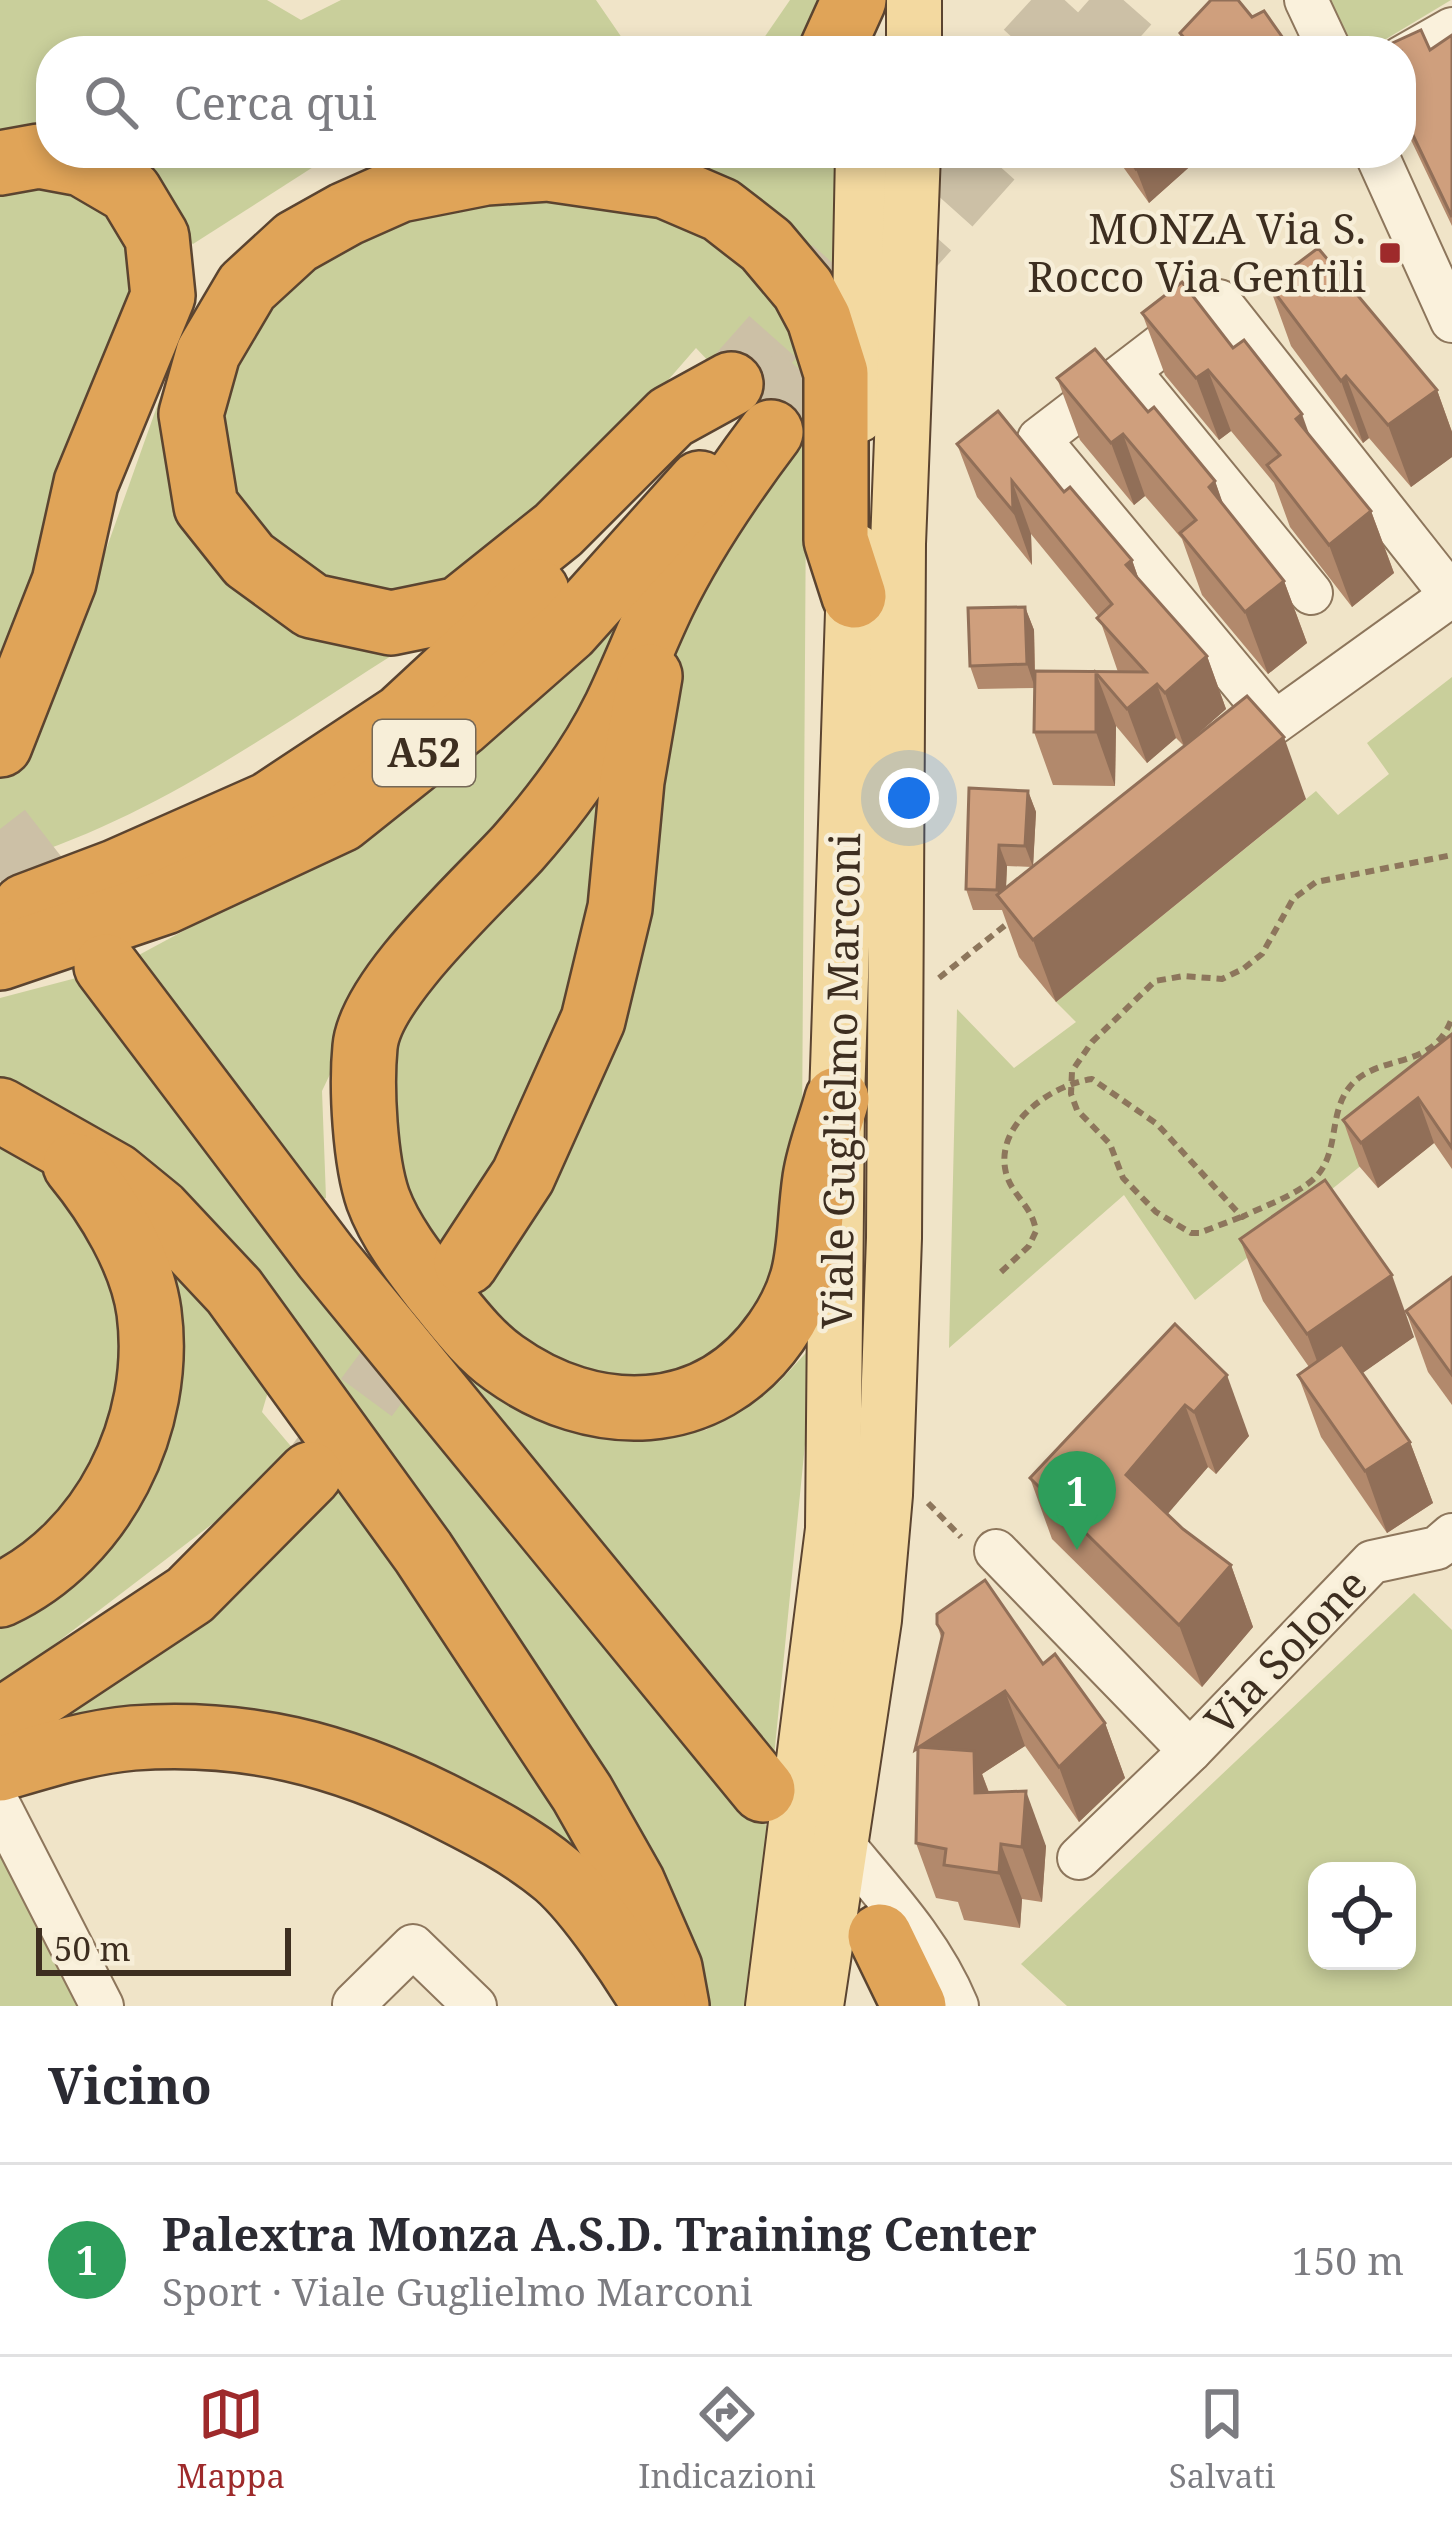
<!DOCTYPE html>
<html lang="it">
<head>
<meta charset="utf-8">
<style>
	body { margin:0; font-family:"Noto Serif",serif; background:#f7f7f7; color:#2b2b33 }
	.controls { position:absolute; right:36px; bottom:36px; display:grid; overflow:hidden; border-radius:24px; box-shadow:0 6px 18px #0003 }
	.controls button { width:108px; height:108px; display:grid; place-items:center; padding:0; border:0; border-bottom:3px solid #e1e1e2; background:#fff; color:#2b2b33; font:60px sans-serif }
	.scale { position:absolute; left:36px; bottom:30px; width:255px; box-sizing:border-box; padding-left:12px; border:6px solid #3d2e20; border-top:0; font-size:33px; line-height:42px; white-space:nowrap; color:#3d2e20; -webkit-text-stroke:9px #f7eed8; paint-order:stroke }
	.you { position:absolute; left:909px; top:798px; width:42px; height:42px; margin:-30px; border:9px solid #fff; border-radius:50%; background:#1a73e8; box-shadow:0 0 0 18px #1a73e833 }
	.badge { display:grid; place-items:center; width:78px; height:78px; border-radius:50%; background:#9e2a2b; color:#fff; font-size:39px; font-weight:700 }
	.pin { position:absolute; translate:-50% -99px; filter:drop-shadow(0 3px 6px #0008) }
	.pin::after { content:''; position:absolute; top:63px; width:42px; height:36px; background:inherit; clip-path:polygon(0 0,100% 0,50% 100%) }
	.list { margin:0; padding:0; list-style:none }
	h2 { display:flex; justify-content:space-between; align-items:center; height:156px; margin:0; padding:0 48px; font-size:51px }
	h2 small { font-size:39px; font-weight:400; color:#7c7c81 }
	.list li { display:grid; grid-template-columns:78px 1fr auto; gap:36px; align-items:center; box-sizing:border-box; height:192px; padding:0 48px; border-top:3px solid #e1e1e2 }
	.list b { display:block; font-size:45px; white-space:nowrap }
	.list p { margin:0; font-size:39px; white-space:nowrap; color:#7c7c81 }
	.list em { font-size:39px; font-style:normal; color:#7c7c81 }
	.icon { flex:none; width:66px; height:66px; fill:none; stroke:currentColor; stroke-width:2; stroke-linecap:round; stroke-linejoin:round }
	.map { position:relative; flex:none; width:1452px; height:2006px; overflow:hidden }
	.search { position:absolute; background:#fff; box-shadow:0 6px 18px #0003; left:36px; right:36px; top:36px; height:132px; display:flex; align-items:center; gap:30px; box-sizing:border-box; padding:0 42px; border-radius:48px; color:#7c7c81; font-size:45px }
	.sheet { height:348px; background:#fff }
	nav { display:flex; justify-content:space-around; align-items:center; box-sizing:border-box; height:168px; border-top:3px solid #e1e1e2; background:#fff; font-size:33px; color:#7c7c81 }
	nav a { display:grid; justify-items:center; gap:6px }
	nav .on { color:#9e2a2b }
	.map>svg:first-child { display:block }
	.green { fill:#c9cf9b; fill-rule:evenodd }
	.lines { fill:none; stroke-linecap:round; stroke-linejoin:round }
	.highway-tunnel { stroke:#ccc0a6; stroke-width:63; stroke-dasharray:63 32; stroke-linecap:butt }
	.minor-casing { stroke:#8d765c; stroke-width:46 }
	.major-casing { stroke:#5b4430; stroke-width:58 }
	.highway-casing { stroke:#5b4430; stroke-width:68 }
	.path { stroke:#8d765c; stroke-width:6; stroke-dasharray:9 6; stroke-linecap:butt }
	.minor { stroke:#faf1dc; stroke-width:42 }
	.major { stroke:#f3d9a0; stroke-width:54 }
	.highway { stroke:#e0a458; stroke-width:63 }
	.wall { fill:#b2896c; fill-rule:evenodd }
	.shaded-wall { fill:#916f58 }
	.building { fill:#cf9f7d; stroke:#916f58; stroke-width:3 }
	.poi-dot { fill:#9e2a2b; stroke:#f7eed8; stroke-width:4.5 }
	.labels { text-anchor:middle; stroke-width:9; stroke-linejoin:round; paint-order:stroke }
	.shield { fill:#f7eed8; stroke:#756857; stroke-width:3 }
	.shield-label { font-size:39px; font-weight:bold; fill:#3d2e20 }
	.poi-label { font-size:42px; fill:#3d2e20; stroke:#f7eed8; text-anchor:end }
	.street-label { font-size:42px; fill:#3d2e20; stroke:#f7eed8 }
</style>
</head>
<body>
<div class="map">
<svg width="1452" height="2006" viewBox="0 0 1452 2006">
	<rect width="100%" height="100%" fill="#f0e4c8"/>
	<g class="green">
		<path d="M0,0H267L301,20L341,0H596L631,51H51V139L0,142Z"/>
		<path d="M790,0H825L804,51H755Z"/>
		<path d="M1329,0H1451L1366,51H1345L1331,27Z"/>
		<path d="M96,153H335L193,244L174,232Z"/>
		<path d="M621,153L695,159L709,153H842L837,324L612,163L258,257L181,474L410,644C280,725 150,823 0,864V779L20,753L59,682L171,367L205,298L249,246Z"/>
		<path d="M35,177C92,201 121,211 137,276L0,722V187Z"/>
		<path d="M555,191L643,199L750,261L807,341L802,1134L764,1317L667,1389L548,1374L474,1294L578,1121L661,682L683,601L793,451L696,348L500,573L443,602L346,594L286,554L239,501L216,436L226,381L254,324L302,274L351,240L450,208Z"/>
		<path d="M645,598L560,752L384,961L322,1091L326,1198L303,1206L137,956L361,835L512,720Z"/>
		<path d="M1452,677V1092L1195,1300L1124,1195L949,1348L957,1009L1014,1068L1076,1022L1056,1002L1316,791L1338,815L1389,774L1367,743Z"/>
		<path d="M603,774L598,918L547,1069L445,1258L412,1210L396,1154L390,1100L395,1042L428,982Z"/>
		<path d="M80,977L371,1343L767,1826L748,2006H694L365,1449L0,1086V998Z"/>
		<path d="M0,1136L23,1148L84,1207L121,1279V1424L34,1546L0,1567Z"/>
		<path d="M148,1234L270,1385L262,1412L300,1457L0,1686V1625L125,1519Z"/>
		<path d="M395,1273L643,1437L706,1430L780,1381L815,1343L774,1757L376,1277Z"/>
		<path d="M337,1469L610,1882L431,1765L0,1739Z"/>
		<path d="M1414,1593L1452,1630V2006H1067L1021,1964ZM1317,1871H1407V1961H1317Z"/>
		<path d="M0,1830L91,2006H0Z"/>
	</g>
	<g class="lines">
		<g class="highway-tunnel">
			<path d="M1027,51L1074,0"/>
			<path d="M1086,51L1131,0"/>
			<path d="M731,384L891,204"/>
			<path d="M759,418L996,153"/>
			<path d="M0,829L83,936"/>
			<path d="M310,1474L434,1306"/>
		</g>
		<defs>
			<g id="minor">
				<path d="M1306,0L1330,51"/>
				<path d="M1401,58L1452,29"/>
				<path d="M1376,153L1452,321"/>
				<path d="M1129,371L1311,593"/>
				<path d="M1274,721L1039,439L1219,301L1452,596"/>
				<path d="M1253,738L1452,595"/>
				<path d="M996,1551L1190,1751"/>
				<path d="M0,1807L102,2006"/>
				<path d="M841,1842C884,1894 931,1943 957,2006"/>
				<path d="M1079,1858L1190,1751L1372,1562L1437,1548L1452,1535"/>
				<path d="M354,2004L413,1946L475,2006"/>
			</g>
			<g id="major">
				<path d="M914,0V51"/>
				<path d="M858,415L863,153"/>
				<path d="M773,2006L833,1529L837,1099L855,551"/>
				<path d="M816,2006L874,1620L885,1495L894,1238L898,544L913,153"/>
			</g>
			<g id="highway">
				<path d="M831,51L854,0"/>
				<path d="M0,163L39,156L82,164L130,192L157,237L163,296L86,483L64,582L0,745"/>
				<path d="M731,384L671,417L558,530L459,609L391,623L312,606L249,560L206,506L191,414L208,353L247,287L296,242L346,214L400,190L486,173L548,169L665,186L721,210L766,245L803,289L819,319L836,373V540L854,596"/>
				<path d="M771,432C731,485 693,541 664,600C647,635 633,672 616,707C591,758 555,806 518,848C478,892 370,989 365,1047C361,1088 365,1161 378,1199C390,1232 415,1264 436,1291C457,1316 477,1344 504,1363C593,1427 709,1428 776,1332C815,1277 806,1240 815,1178C819,1151 830,1125 837,1099"/>
				<path d="M25,906L115,872L269,804L402,716L537,591"/>
				<path d="M0,958L165,902L341,820L460,725L568,630L700,483"/>
				<path d="M106,966L326,1257L763,1790"/>
				<path d="M0,1110L115,1175L159,1211L234,1291L423,1552L582,1793L633,1883L670,1968L677,2006"/>
				<path d="M466,1263L523,1176L593,1020L620,908L632,781L650,676"/>
				<path d="M0,1595C103,1547 164,1424 149,1312C142,1261 108,1205 75,1165"/>
				<path d="M0,1721L190,1595L310,1474"/>
				<path d="M0,1769C44,1756 88,1742 133,1738C246,1730 340,1754 440,1804C480,1824 523,1846 557,1875C589,1903 633,1969 655,2006"/>
				<path d="M880,1936L914,2006"/>
			</g>
		</defs>
		<use href="#minor" class="minor-casing"/>
		<use href="#major" class="major-casing"/>
		<use href="#highway" class="highway-casing"/>
		<g class="path">
			<path d="M939,978L1013,919"/>
			<path d="M1241,1217L1199,1233H1191L1156,1212L1123,1178L1110,1144L1077,1110L1071,1094L1072,1071L1092,1042L1155,981L1184,976L1222,979L1243,969L1262,954L1293,899L1316,882L1452,855"/>
			<path d="M1001,1272L1029,1246L1036,1231C1032,1205 1012,1196 1006,1173C994,1125 1050,1085 1092,1079L1157,1124L1242,1217C1265,1205 1308,1192 1322,1169C1339,1142 1329,1107 1354,1082C1385,1053 1433,1070 1452,1018"/>
			<path d="M928,1503L961,1537"/>
		</g>
		<use href="#minor" class="minor"/>
		<use href="#major" class="major"/>
		<use href="#highway" class="highway"/>
	</g>
	<g class="wall">
		<path d="M1252,17L1283,38L1287,51H1187L1180,33Z"/>
		<path d="M1452,35V226L1401,119V51H1372L1367,39L1388,45L1430,50Z"/>
		<path d="M1117,153H1205L1149,203L1121,164Z"/>
		<path d="M1269,285L1437,390L1452,432V457L1411,487L1369,438L1363,443L1291,346Z"/>
		<path d="M1142,313L1233,348L1310,436L1371,511L1394,573L1352,607L1290,527L1274,483L1231,431L1219,440L1165,375Z"/>
		<path d="M1057,378L1148,412L1215,481L1223,505L1284,581L1307,643L1268,674L1202,595L1182,539L1145,496L1134,505L1080,440Z"/>
		<path d="M957,444L1064,492L1132,560L1139,580L1207,656L1226,709L1192,739L1306,799L1056,1002L1019,957L1002,910H973L966,889L1028,791L1036,812L1033,866L1184,746L1176,738L1147,763L1116,726L1115,786L1053,785L1034,732L1035,688L978,689L970,666L1025,607L1034,630L1035,674L1118,672L1099,617L1031,534L1032,565L977,497ZM1007,866L1032,867L1006,888Z"/>
		<path d="M1452,1034V1169L1434,1143L1378,1188L1359,1166L1343,1120Z"/>
		<path d="M1240,1239L1414,1337L1362,1373L1410,1442L1433,1503L1387,1533L1321,1437L1298,1375L1309,1367L1263,1301Z"/>
		<path d="M1452,1277V1405L1428,1372L1406,1311Z"/>
		<path d="M1175,1324L1249,1436L1216,1474L1208,1467L1167,1514L1183,1529L1231,1565L1253,1627L1202,1687L1052,1539L1030,1478Z"/>
		<path d="M937,1624L1043,1664L1105,1723L1125,1778L1079,1822L1025,1746L982,1774L989,1792L1046,1846L1042,1902L1022,1899L1020,1928L964,1920L958,1902L936,1898L916,1843L918,1758L941,1637Z"/>
	</g>
	<g class="shaded-wall">
		<path d="M1283,38L1287,51H1269Z"/>
		<path d="M1154,153H1205L1149,203L1136,169Z"/>
		<path d="M1208,370L1231,431L1219,440L1196,378Z"/>
		<path d="M1346,376L1369,438L1363,443L1341,381Z"/>
		<path d="M1437,390L1452,432V457L1411,487L1388,425Z"/>
		<path d="M1302,414L1324,476L1296,419Z"/>
		<path d="M1123,434L1145,496L1134,505L1111,443Z"/>
		<path d="M1012,481L1031,534L1032,565L1013,511Z"/>
		<path d="M1215,481L1237,543L1209,487Z"/>
		<path d="M1371,511L1394,573L1352,607L1329,545Z"/>
		<path d="M1132,560L1151,614L1126,565Z"/>
		<path d="M1284,581L1307,643L1268,674L1245,612Z"/>
		<path d="M1025,607L1034,630L1035,688L1027,664Z"/>
		<path d="M1207,656L1226,709L1184,746L1165,693Z"/>
		<path d="M1096,673L1116,726L1115,786L1096,732Z"/>
		<path d="M1157,684L1176,738L1147,763L1127,709Z"/>
		<path d="M1284,737L1306,799L1056,1002L1033,940Z"/>
		<path d="M1028,791L1036,812L1033,867L1025,846Z"/>
		<path d="M999,845L1007,866L1005,906L997,890Z"/>
		<path d="M1418,1098L1434,1143L1378,1188L1361,1143Z"/>
		<path d="M1392,1275L1414,1337L1330,1396L1307,1334Z"/>
		<path d="M1227,1375L1249,1436L1216,1474L1194,1412Z"/>
		<path d="M1185,1405L1208,1467L1148,1537L1126,1475Z"/>
		<path d="M1410,1442L1433,1503L1387,1533L1365,1471Z"/>
		<path d="M1231,1565L1253,1627L1202,1687L1179,1625Z"/>
		<path d="M1005,1691L1025,1746L982,1774L994,1807L919,1747Z"/>
		<path d="M1105,1723L1125,1778L1079,1822L1059,1767Z"/>
		<path d="M1026,1791L1046,1846L1042,1902L1022,1847Z"/>
		<path d="M1001,1844L1022,1899L1020,1928L999,1873Z"/>
	</g>
	<g class="building">
		<path d="M1211,0H1238L1252,17L1264,11L1283,38L1269,51H1195L1180,33Z"/>
		<path d="M1421,30L1430,50L1452,35V217L1401,110V51H1373L1367,39L1388,45Z"/>
		<path d="M1125,153H1154L1136,169Z"/>
		<path d="M1318,248L1437,390L1388,425L1346,376L1341,381L1269,285Z"/>
		<path d="M1182,282L1233,348L1244,340L1302,414L1296,419L1371,511L1329,545L1267,465L1280,455L1208,370L1196,378L1142,313Z"/>
		<path d="M1095,349L1148,412L1154,407L1215,481L1209,487L1284,581L1245,612L1180,533L1196,520L1123,434L1111,443L1057,378Z"/>
		<path d="M998,411L1064,492L1070,487L1132,560L1126,565L1207,656L1165,693L1157,684L1127,709L1096,673V732H1034L1035,671L1146,672L1097,618L1112,604L1012,481L1013,511L957,444Z"/>
		<path d="M1025,607L1027,664L970,666L968,608Z"/>
		<path d="M1247,696L1284,737L1033,940L997,895Z"/>
		<path d="M969,788L1028,791L1025,846L999,845L997,890L966,889Z"/>
		<path d="M1452,1034V1148L1418,1098L1361,1143L1343,1120Z"/>
		<path d="M1325,1180L1392,1275L1307,1334L1240,1239Z"/>
		<path d="M1452,1277V1375L1406,1311Z"/>
		<path d="M1175,1324L1227,1375L1194,1412L1185,1405L1126,1475L1183,1529L1231,1565L1179,1625L1030,1478Z"/>
		<path d="M1342,1344L1410,1442L1365,1471L1298,1375Z"/>
		<path d="M985,1580L1043,1664L1055,1654L1105,1723L1059,1767L1005,1691L919,1747L974,1751L975,1793L1026,1791L1022,1847L1001,1844L999,1873L944,1865L946,1849L916,1843L918,1748L915,1750L943,1633L937,1624V1614Z"/>
	</g>
	<rect class="poi-dot" x="1378" y="241" width="24" height="24" rx="6"/>
	<g class="labels">
		<rect class="shield" x="373" y="720" width="102" height="66" rx="9"/>
		<g class="shield-label">
			<text x="424" y="767">A52</text>
		</g>
		<g class="poi-label">
			<text x="1366" y="244">MONZA Via S.<tspan x="1366" dy="48">Rocco Via Gentili</tspan></text>
		</g>
		<g class="street-label">
			<text transform="translate(841 1081) rotate(-89)" y="15">Viale Guglielmo Marconi</text>
			<text transform="translate(1286 1652) rotate(-46)" y="15">Via Solone</text>
		</g>
	</g>
</svg>
<div class="controls">
<button><svg class="icon" aria-label="locate" viewBox="0 0 24 24"><circle cx="12" cy="12" r="6"/><path d="M12 2v4M12 18v4M2 12h4M18 12h4"/></svg></button>
</div>
<div class="scale">50 m</div>
<div class="you"></div>
<div class="pin badge" style="left:1077px;top:1550px;background:#2e9e5b">1</div>
<div class="search"><svg class="icon" aria-label="search" viewBox="0 0 24 24"><circle cx="10" cy="10" r="6"/><path d="M15 15l6 6"/></svg>Cerca qui</div>
</div>
<section class="sheet">
<h2>Vicino<small></small></h2>
<ul class="list">
<li><span class="badge" style="background:#2e9e5b">1</span><div><b>Palextra Monza A.S.D. Training Center</b><p>Sport · Viale Guglielmo Marconi</p></div><em>150 m</em></li>
</ul>
</section>
<nav>
<a class="on"><svg class="icon" aria-label="map" viewBox="0 0 24 24"><path d="M3 6l6-2 6 2 6-2v14l-6 2-6-2-6 2zM9 4v14M15 6v14"/></svg>Mappa</a>
<a><svg class="icon" aria-label="directions" viewBox="0 0 24 24"><path d="M12 3l9 9-9 9-9-9zM9 14v-3h6M13 9l2 2-2 2"/></svg>Indicazioni</a>
<a><svg class="icon" aria-label="saved" viewBox="0 0 24 24"><path d="M7 4h10v16l-5-4-5 4z"/></svg>Salvati</a>
</nav>
</body>
</html>
